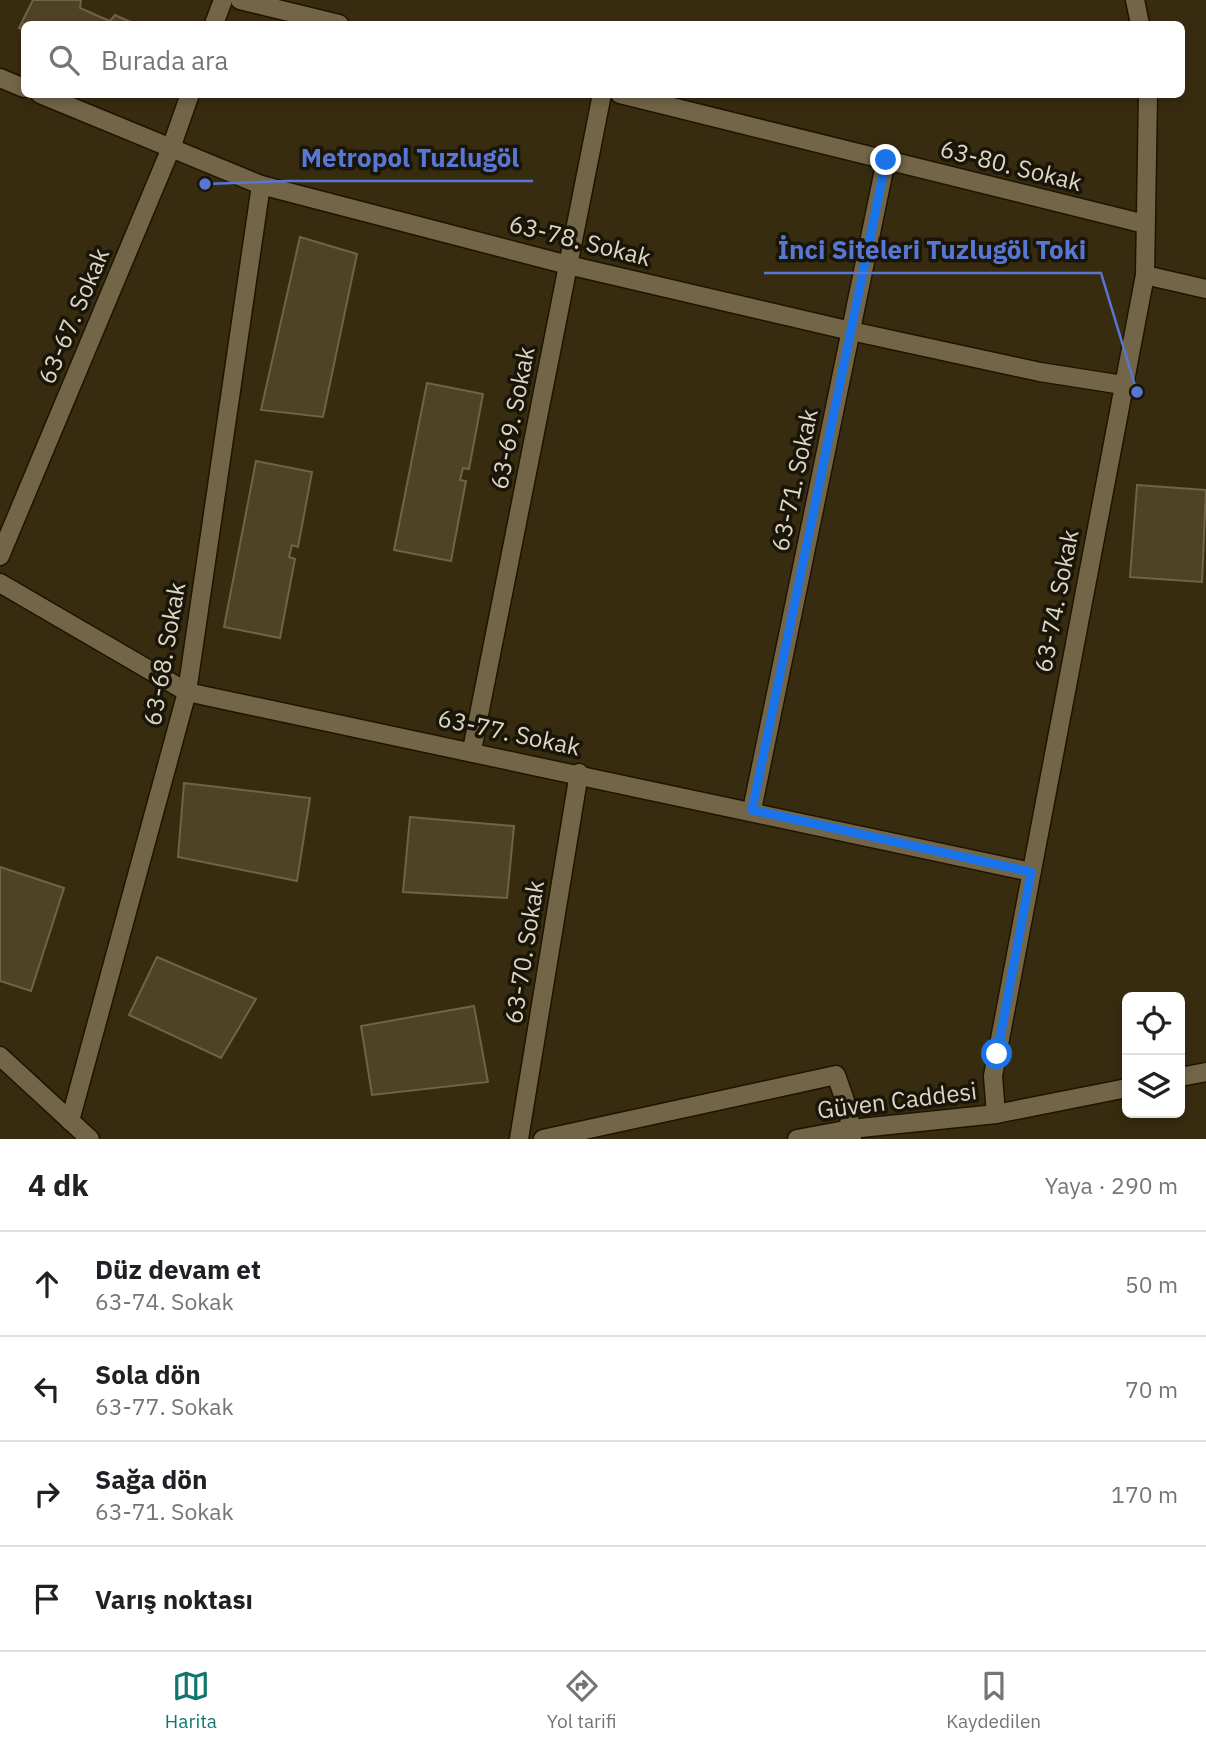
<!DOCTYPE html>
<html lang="tr">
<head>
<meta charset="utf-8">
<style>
	body { margin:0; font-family:"IBM Plex Sans",sans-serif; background:#f6f6f6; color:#202124 }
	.controls { position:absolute; right:21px; bottom:21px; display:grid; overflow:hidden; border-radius:10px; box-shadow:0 4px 10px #0003 }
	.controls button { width:63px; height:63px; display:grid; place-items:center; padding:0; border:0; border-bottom:2px solid #e0e0e0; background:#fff; color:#202124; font:35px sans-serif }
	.stop { position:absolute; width:21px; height:21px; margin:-16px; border:5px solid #1a73e8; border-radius:50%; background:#fff }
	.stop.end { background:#1a73e8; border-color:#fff; box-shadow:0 2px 7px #0008 }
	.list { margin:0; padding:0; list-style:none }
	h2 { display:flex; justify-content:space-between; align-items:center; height:91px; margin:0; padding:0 28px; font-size:30px }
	h2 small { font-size:23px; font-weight:400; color:#757577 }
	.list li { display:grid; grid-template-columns:46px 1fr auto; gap:21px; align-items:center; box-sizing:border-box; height:105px; padding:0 28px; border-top:2px solid #e0e0e0 }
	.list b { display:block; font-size:26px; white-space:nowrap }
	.list p { margin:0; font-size:23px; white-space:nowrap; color:#757577 }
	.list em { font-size:23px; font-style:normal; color:#757577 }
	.icon { flex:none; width:38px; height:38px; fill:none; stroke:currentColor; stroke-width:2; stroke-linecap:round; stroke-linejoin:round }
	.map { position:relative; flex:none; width:1206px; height:1139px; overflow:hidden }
	.search { position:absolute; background:#fff; box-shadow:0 4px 10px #0003; left:21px; right:21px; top:21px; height:77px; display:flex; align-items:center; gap:18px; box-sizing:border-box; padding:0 24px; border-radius:10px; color:#757577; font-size:26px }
	.sheet { height:511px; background:#fff }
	nav { display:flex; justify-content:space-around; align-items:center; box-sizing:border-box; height:98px; border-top:2px solid #e0e0e0; background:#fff; font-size:19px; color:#757577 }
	nav a { display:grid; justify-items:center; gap:4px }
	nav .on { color:#0f766e }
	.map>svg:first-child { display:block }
	.building { fill:#4f4326; stroke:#706346; stroke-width:2 }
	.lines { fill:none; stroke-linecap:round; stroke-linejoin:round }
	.street-casing { stroke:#1f1400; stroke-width:21 }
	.street { stroke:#736648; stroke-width:18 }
	.route { stroke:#1a73e8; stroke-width:9 }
	.labels { text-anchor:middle; stroke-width:7; stroke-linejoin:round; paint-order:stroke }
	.street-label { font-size:24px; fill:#ddd6c6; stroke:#1a1509 }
	.leader { fill:none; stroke:#5777d3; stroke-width:2.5 }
	.callout-dot { fill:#5777d3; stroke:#1a1509; stroke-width:2.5 }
	.callout-label { font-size:26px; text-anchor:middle; font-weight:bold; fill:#5777d3; stroke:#1a1509; stroke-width:7; stroke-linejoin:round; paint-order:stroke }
</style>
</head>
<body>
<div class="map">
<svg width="1206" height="1139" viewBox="0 0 1206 1139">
	<rect width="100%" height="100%" fill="#382c10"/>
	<g class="building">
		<path d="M33,0H81L80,8L105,19L110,21L115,15L135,24H24V30L19,28Z"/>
		<path d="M300,237L357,254L323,417L261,410Z"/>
		<path d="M427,383L483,394L469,469L463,468L460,480L466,481L451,561L394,550Z"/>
		<path d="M256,461L312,472L298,547L292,545L289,557L295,559L280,638L224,627Z"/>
		<path d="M1137,485L1206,490L1202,582L1130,577Z"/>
		<path d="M184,783L310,798L297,881L178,857Z"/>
		<path d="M410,817L514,826L507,898L403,892Z"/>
		<path d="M0,867L64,888L31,991L0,981Z"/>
		<path d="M157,957L256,999L221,1058L129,1015Z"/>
		<path d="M474,1006L488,1082L372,1095L361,1026Z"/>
	</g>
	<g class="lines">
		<defs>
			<g id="street">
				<path d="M240,0L339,24"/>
				<path d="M1135,0L1140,24"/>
				<path d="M214,24L223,0"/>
				<path d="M0,78L24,88"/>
				<path d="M40,94L261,185L568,265L851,331L1040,372L1123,385"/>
				<path d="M620,94L1145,224"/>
				<path d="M1145,275L1206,289"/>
				<path d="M0,556L171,148L190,94"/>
				<path d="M0,583L187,692L1031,872"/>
				<path d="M472,750L602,94"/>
				<path d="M752,810L886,160"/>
				<path d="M0,1056L90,1139"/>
				<path d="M1180,1077L1206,1072"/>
				<path d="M996,1114L993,1076L1145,275L1148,94"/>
				<path d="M70,1121L187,692L261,185"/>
				<path d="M519,1139L579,773"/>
				<path d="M543,1139L836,1075L848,1109L852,1139"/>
				<path d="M797,1139L851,1129L996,1114L1127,1088"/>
			</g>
		</defs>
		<use href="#street" class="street-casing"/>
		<use href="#street" class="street"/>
	</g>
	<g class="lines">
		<path class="route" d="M886,160L752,810L1031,872L997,1054"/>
	</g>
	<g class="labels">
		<g class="street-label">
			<text transform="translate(1011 166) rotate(14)" y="8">63-80. Sokak</text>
			<text transform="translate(580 241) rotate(14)" y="8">63-78. Sokak</text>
			<text transform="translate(74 316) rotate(-67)" y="8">63-67. Sokak</text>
			<text transform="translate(513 418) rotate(-79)" y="8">63-69. Sokak</text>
			<text transform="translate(795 480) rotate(-78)" y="8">63-71. Sokak</text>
			<text transform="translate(1057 601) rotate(-79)" y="8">63-74. Sokak</text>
			<text transform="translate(165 654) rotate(-80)" y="8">63-68. Sokak</text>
			<text transform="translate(509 733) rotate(12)" y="8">63-77. Sokak</text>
			<text transform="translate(525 952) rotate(-81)" y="8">63-70. Sokak</text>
			<text transform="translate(897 1101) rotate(-7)" y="8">Güven Caddesi</text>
		</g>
	</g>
	<path class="leader" d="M205 184L287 181H533M1137 392L1101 273H764"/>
	<g class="callout-dot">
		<circle cx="205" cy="184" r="7"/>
		<circle cx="1137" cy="392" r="7"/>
	</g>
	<g class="callout-label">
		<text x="410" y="167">Metropol Tuzlugöl</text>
		<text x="932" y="259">İnci Siteleri Tuzlugöl Toki</text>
	</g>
</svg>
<div class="controls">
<button><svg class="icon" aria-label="locate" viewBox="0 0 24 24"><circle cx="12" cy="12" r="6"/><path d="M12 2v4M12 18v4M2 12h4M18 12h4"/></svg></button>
<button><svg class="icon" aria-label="layers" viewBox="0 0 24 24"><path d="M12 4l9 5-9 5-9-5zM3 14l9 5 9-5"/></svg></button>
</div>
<div class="stop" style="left:997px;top:1054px"></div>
<div class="stop end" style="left:886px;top:160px"></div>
<div class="search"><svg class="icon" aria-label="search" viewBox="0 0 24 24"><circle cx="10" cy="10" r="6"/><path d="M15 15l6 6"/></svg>Burada ara</div>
</div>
<section class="sheet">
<h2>4 dk<small>Yaya · 290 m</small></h2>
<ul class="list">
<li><svg class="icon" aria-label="ahead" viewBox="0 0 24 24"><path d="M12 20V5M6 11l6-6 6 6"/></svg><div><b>Düz devam et</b><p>63-74. Sokak</p></div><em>50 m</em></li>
<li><svg class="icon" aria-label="left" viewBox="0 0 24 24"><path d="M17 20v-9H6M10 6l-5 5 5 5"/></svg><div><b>Sola dön</b><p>63-77. Sokak</p></div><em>70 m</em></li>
<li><svg class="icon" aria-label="right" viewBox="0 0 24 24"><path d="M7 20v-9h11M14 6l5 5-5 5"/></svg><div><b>Sağa dön</b><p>63-71. Sokak</p></div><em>170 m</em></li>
<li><svg class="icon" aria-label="arrive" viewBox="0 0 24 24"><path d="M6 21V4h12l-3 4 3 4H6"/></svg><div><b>Varış noktası</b></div></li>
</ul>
</section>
<nav>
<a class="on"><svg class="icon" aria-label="map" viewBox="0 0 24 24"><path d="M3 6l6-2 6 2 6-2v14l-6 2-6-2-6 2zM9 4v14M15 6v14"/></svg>Harita</a>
<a><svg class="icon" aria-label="directions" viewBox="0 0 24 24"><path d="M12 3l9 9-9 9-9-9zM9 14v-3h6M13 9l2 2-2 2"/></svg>Yol tarifi</a>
<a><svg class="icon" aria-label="saved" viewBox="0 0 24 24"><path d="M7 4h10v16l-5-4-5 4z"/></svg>Kaydedilen</a>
</nav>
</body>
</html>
